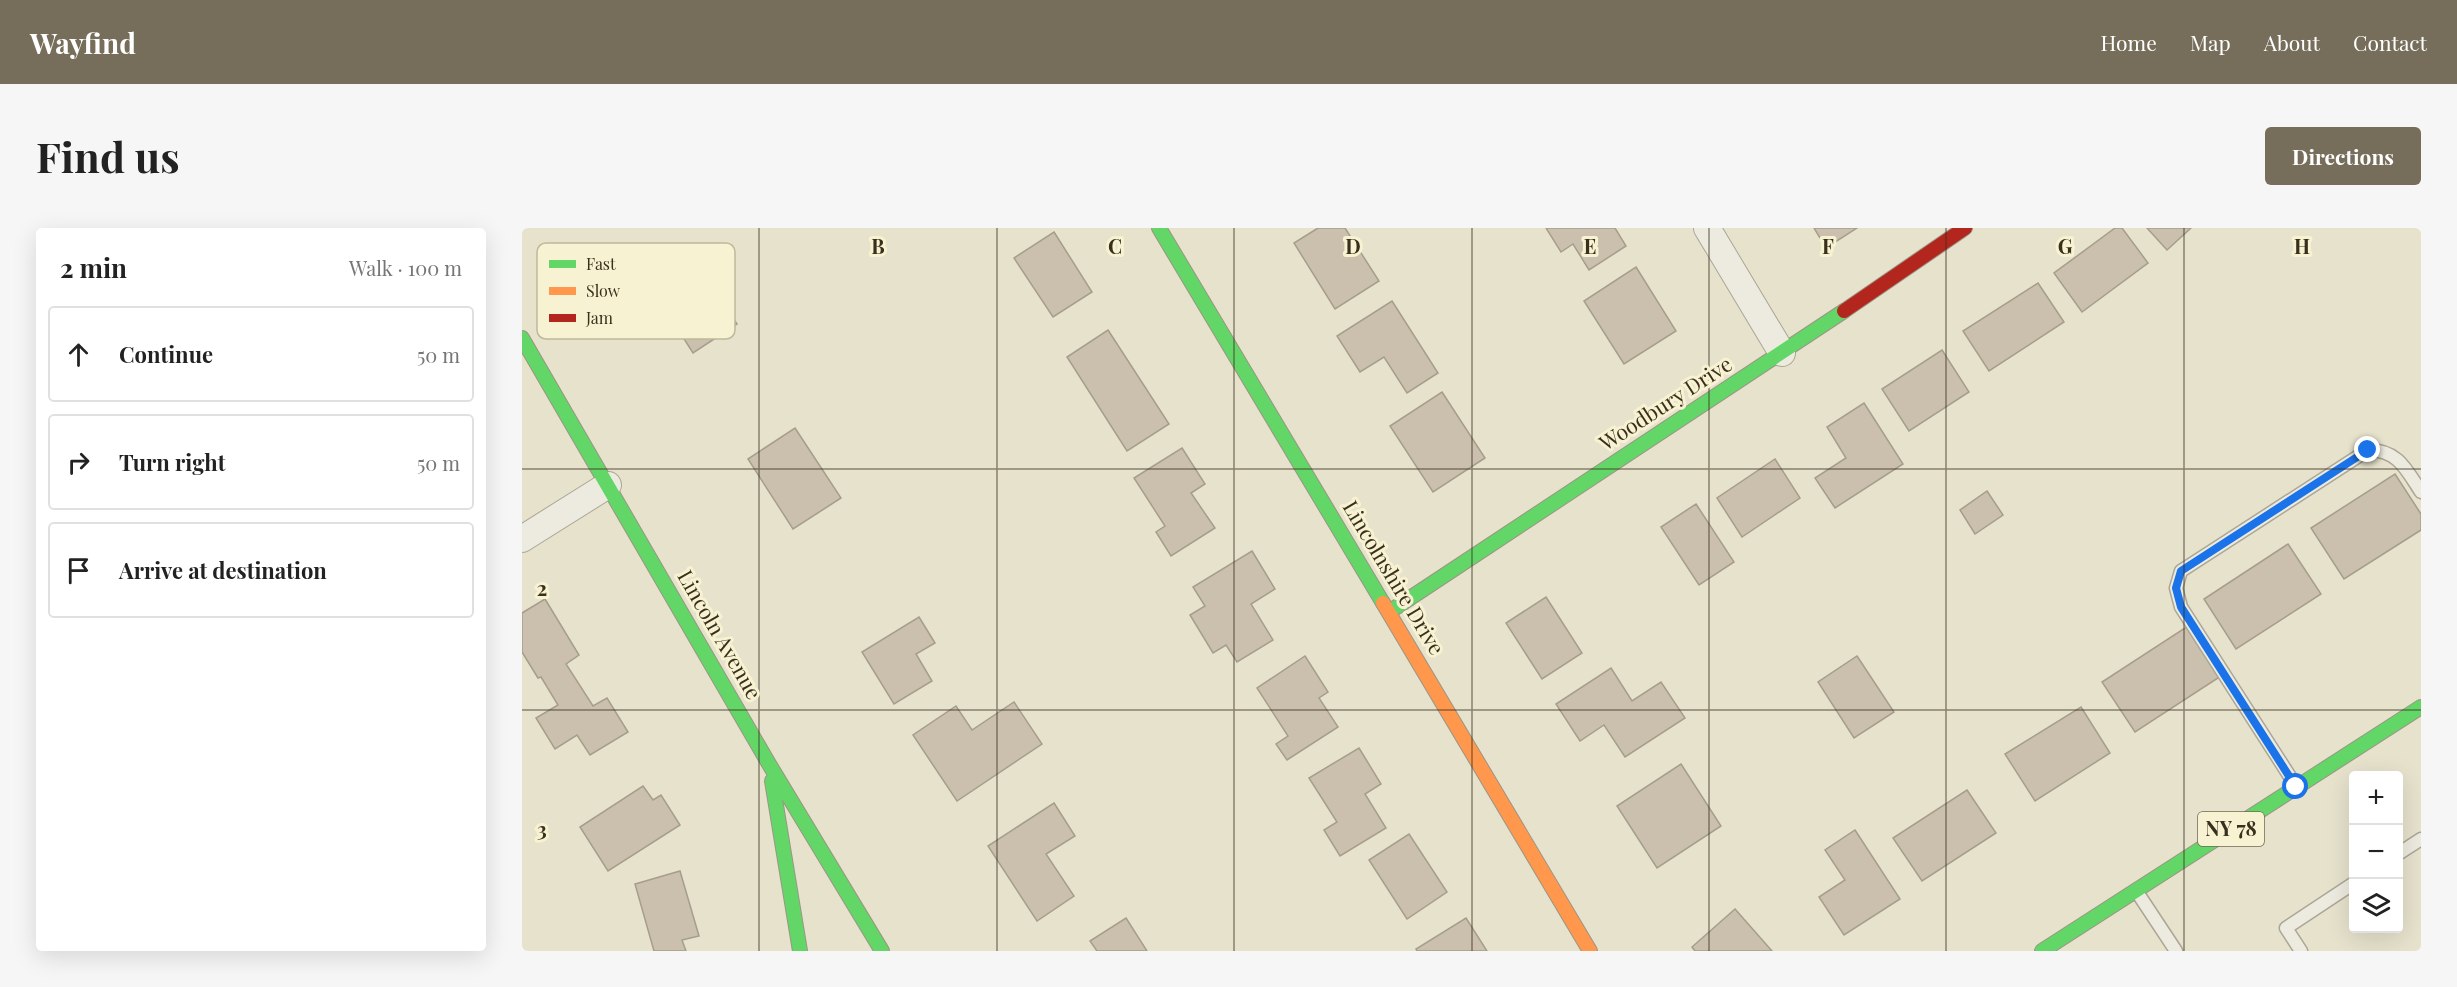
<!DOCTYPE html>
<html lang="en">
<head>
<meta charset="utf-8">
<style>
	body { margin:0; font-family:"Playfair Display",serif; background:#f6f6f6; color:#222 }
	.controls { position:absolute; right:18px; bottom:18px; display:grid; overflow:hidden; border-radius:6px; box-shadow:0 6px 24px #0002 }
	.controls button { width:54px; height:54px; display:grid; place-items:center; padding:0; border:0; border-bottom:2px solid #e0e0e0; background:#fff; color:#222; font:30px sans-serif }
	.stop { position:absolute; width:18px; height:18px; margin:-14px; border:4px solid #1a73e8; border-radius:50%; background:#fff }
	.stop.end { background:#1a73e8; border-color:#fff; box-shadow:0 2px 6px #0008 }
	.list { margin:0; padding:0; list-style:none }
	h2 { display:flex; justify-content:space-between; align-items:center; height:78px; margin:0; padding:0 24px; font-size:26px }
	h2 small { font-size:20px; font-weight:400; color:#767676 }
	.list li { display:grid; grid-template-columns:39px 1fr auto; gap:18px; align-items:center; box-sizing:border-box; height:96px; margin:0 12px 12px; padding:0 12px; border:2px solid #e0e0e0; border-radius:6px }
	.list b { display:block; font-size:22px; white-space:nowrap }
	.list em { font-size:20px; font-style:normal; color:#767676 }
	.icon { flex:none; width:33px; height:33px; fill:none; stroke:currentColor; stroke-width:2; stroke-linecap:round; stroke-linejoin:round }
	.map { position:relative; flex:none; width:1899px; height:723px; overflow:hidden; border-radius:6px }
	header { display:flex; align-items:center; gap:36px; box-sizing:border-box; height:84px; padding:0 30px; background:#766e5a; color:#fff }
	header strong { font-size:28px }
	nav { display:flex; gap:33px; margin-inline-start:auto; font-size:21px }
	.intro { display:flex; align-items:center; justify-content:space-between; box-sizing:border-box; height:144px; padding:0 36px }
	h1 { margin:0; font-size:42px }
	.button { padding:15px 27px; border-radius:6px; background:#766e5a; color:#fff; font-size:21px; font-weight:700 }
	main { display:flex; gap:36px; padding:0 36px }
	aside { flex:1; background:#fff; border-radius:6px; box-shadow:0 6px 24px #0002 }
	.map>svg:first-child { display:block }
	.building { fill:#cac0ad; stroke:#a69d8c; stroke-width:1.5 }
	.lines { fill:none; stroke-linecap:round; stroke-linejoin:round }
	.lane-casing { stroke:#aba696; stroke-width:15 }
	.street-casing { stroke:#aba696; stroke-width:28 }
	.fast-casing { stroke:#9b9585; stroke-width:16 }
	.slow-casing { stroke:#9b9585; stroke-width:16 }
	.jam-casing { stroke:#9b9585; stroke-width:16 }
	.lane { stroke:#edebdf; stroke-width:12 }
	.street { stroke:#edebdf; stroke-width:26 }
	.fast { stroke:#63d668; stroke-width:14 }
	.slow { stroke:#ff974d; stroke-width:14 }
	.jam { stroke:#b3261e; stroke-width:14 }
	.route { stroke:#1a73e8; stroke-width:8 }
	.grid { fill:none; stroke:#3a2f1d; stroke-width:1.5; stroke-opacity:0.55 }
	.labels { text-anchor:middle; stroke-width:6; stroke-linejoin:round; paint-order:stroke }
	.shield { fill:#f7f2d2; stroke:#736a53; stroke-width:1.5 }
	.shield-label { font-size:20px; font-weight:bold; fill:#3a2f1d }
	.street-label { font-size:21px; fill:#3a2f1d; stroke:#f7f2d2 }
	.key { fill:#f7f2d2; stroke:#beb89c; stroke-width:1.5 }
	.key-label { font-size:16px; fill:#3a2f1d }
	.grid-label { font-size:20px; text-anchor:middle; font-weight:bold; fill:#3a2f1d; stroke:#f7f2d2; stroke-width:6; stroke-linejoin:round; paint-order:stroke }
</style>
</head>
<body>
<header>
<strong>Wayfind</strong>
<nav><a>Home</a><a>Map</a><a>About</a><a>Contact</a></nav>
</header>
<div class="intro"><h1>Find us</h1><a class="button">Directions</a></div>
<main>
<aside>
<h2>2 min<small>Walk · 100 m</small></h2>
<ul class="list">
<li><svg class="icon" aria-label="ahead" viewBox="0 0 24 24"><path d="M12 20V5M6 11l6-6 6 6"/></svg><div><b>Continue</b></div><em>50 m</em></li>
<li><svg class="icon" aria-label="right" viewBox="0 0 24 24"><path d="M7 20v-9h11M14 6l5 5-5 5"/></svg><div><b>Turn right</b></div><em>50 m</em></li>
<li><svg class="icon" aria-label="arrive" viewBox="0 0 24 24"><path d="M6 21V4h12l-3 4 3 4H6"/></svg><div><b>Arrive at destination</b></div></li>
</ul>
</aside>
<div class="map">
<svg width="1899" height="723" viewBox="0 0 1899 723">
	<rect width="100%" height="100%" fill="#e6e2cc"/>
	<g class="building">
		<path d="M796,0H823L857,53L813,81L772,15Z"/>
		<path d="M1024,0H1093L1104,18L1067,42L1051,16L1039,24Z"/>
		<path d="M1292,0H1335L1304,20Z"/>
		<path d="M1593,0H1600L1626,35L1560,84L1532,45Z"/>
		<path d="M1625,0H1669L1645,22Z"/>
		<path d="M532,4L570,64L531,89L492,30Z"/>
		<path d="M170,28L215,96L171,125L127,56Z"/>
		<path d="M1114,39L1154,103L1102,136L1062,73Z"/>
		<path d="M1516,55L1542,94L1467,143L1441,103Z"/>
		<path d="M870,73L916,145L885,165L862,129L838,144L815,108Z"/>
		<path d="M586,102L647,196L605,223L545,129Z"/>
		<path d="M1420,122L1447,164L1387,203L1360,161Z"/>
		<path d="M920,164L963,230L911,264L868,198Z"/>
		<path d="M1342,175L1381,236L1313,280L1293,250L1324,230L1305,199Z"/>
		<path d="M273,200L319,270L271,301L226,231Z"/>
		<path d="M660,220L683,256L669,265L693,300L649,328L634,304L643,298L612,250Z"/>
		<path d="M1253,231L1278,270L1220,309L1195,270Z"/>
		<path d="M1873,246L1899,286V302L1822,351L1789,300Z"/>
		<path d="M1465,263L1481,287L1453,306L1438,282Z"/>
		<path d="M1174,276L1212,334L1177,357L1139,299Z"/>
		<path d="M1766,316L1799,366L1714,421L1682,371Z"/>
		<path d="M730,323L753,361L729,376L751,412L715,434L704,417L691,425L668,387L683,378L671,359Z"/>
		<path d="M1024,369L1060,425L1020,451L984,395Z"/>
		<path d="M23,371L57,427L44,436L71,478L85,470L106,504L68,527L55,507L33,521L14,490L36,477L19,449L16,450L0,424V385Z"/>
		<path d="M397,389L413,415L394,426L410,453L372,476L340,424Z"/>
		<path d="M1666,398L1699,448L1613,504L1580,454Z"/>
		<path d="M783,428L806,464L797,470L816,499L765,532L754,516L766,508L735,460Z"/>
		<path d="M1335,428L1372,484L1332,510L1296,454Z"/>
		<path d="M1089,440L1110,473L1139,454L1163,490L1103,529L1082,497L1058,513L1034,476Z"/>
		<path d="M492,474L520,516L435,573L391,507L434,478L450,502Z"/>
		<path d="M1559,479L1588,525L1513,573L1483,526Z"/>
		<path d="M837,520L859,556L843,566L864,600L818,628L802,602L815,594L787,550Z"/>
		<path d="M1159,536L1199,598L1135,640L1095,578Z"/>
		<path d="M121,558L131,572L139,567L158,597L86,643L58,599Z"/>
		<path d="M1445,562L1474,605L1400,653L1371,610Z"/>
		<path d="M532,575L553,608L524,626L552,668L515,693L466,618Z"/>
		<path d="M1333,602L1378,671L1322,707L1297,669L1323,652L1303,622Z"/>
		<path d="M887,606L925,664L885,691L847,632Z"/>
		<path d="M158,643L177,708L160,712L164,723H132L113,656Z"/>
		<path d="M1213,681L1250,723H1173L1170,719Z"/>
		<path d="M604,690L625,723H575L568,713Z"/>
		<path d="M944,690L965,723H895L894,721Z"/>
	</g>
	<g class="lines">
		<defs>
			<g id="lane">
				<path d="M1774,558L1659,379L1654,360L1659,343L1846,222C1876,222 1884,241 1899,264"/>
				<path d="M1876,626L1899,611"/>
				<path d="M1615,664L1654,723"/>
				<path d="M1779,723L1764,700L1832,655"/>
			</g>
			<g id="street">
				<path d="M1185,0L1260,125"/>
				<path d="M0,311L86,257"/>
			</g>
			<g id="fast">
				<path d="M637,0L861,375"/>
				<path d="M0,110L247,536L360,723"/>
				<path d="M867,384L1322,83"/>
				<path d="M250,553L278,723"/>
				<path d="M1520,723L1899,479"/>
			</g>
			<path id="slow" d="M861,375L1068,723"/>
			<path id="jam" d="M1322,83L1443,0"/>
		</defs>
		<use href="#lane" class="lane-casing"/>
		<use href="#street" class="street-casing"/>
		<use href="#fast" class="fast-casing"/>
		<use href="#slow" class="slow-casing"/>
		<use href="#jam" class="jam-casing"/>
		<use href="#lane" class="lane"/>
		<use href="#street" class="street"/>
		<use href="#fast" class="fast"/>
		<use href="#slow" class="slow"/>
		<use href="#jam" class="jam"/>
	</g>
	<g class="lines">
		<path class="route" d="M1774,559L1659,379L1654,360L1659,343L1846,222"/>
	</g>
	<path class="grid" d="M237,0V723M475,0V723M712,0V723M950,0V723M1187,0V723M1424,0V723M1662,0V723M0,241H1899M0,482H1899"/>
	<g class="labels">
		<rect class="shield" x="1676" y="584" width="66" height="34" rx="4.5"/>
		<g class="shield-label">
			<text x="1709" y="608">NY 78</text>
		</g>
		<g class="street-label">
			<text transform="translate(1144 176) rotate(-33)" y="7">Woodbury Drive</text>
			<text transform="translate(871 350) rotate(59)" y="7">Lincolnshire Drive</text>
			<text transform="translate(197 407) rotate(60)" y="7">Lincoln Avenue</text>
		</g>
	</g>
	<rect x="15" y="15" width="198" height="96" rx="9" class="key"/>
	<rect x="27" y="32" width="27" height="8" fill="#63d668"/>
	<rect x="27" y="59" width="27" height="8" fill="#ff974d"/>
	<rect x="27" y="86" width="27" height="8" fill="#b3261e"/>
	<g class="key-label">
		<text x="64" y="42">Fast</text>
		<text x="64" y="69">Slow</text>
		<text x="64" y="96">Jam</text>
	</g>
	<g class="grid-label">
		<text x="356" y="26">B</text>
		<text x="593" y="26">C</text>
		<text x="831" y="26">D</text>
		<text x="1068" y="26">E</text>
		<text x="1306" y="26">F</text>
		<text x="1543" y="26">G</text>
		<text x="1780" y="26">H</text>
		<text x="20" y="368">2</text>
		<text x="20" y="609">3</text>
	</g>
</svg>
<div class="controls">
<button>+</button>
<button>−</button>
<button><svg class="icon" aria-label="layers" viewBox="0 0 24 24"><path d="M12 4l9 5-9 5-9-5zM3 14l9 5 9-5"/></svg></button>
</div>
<div class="stop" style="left:1774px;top:559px"></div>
<div class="stop end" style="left:1846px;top:222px"></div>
</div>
</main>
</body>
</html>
